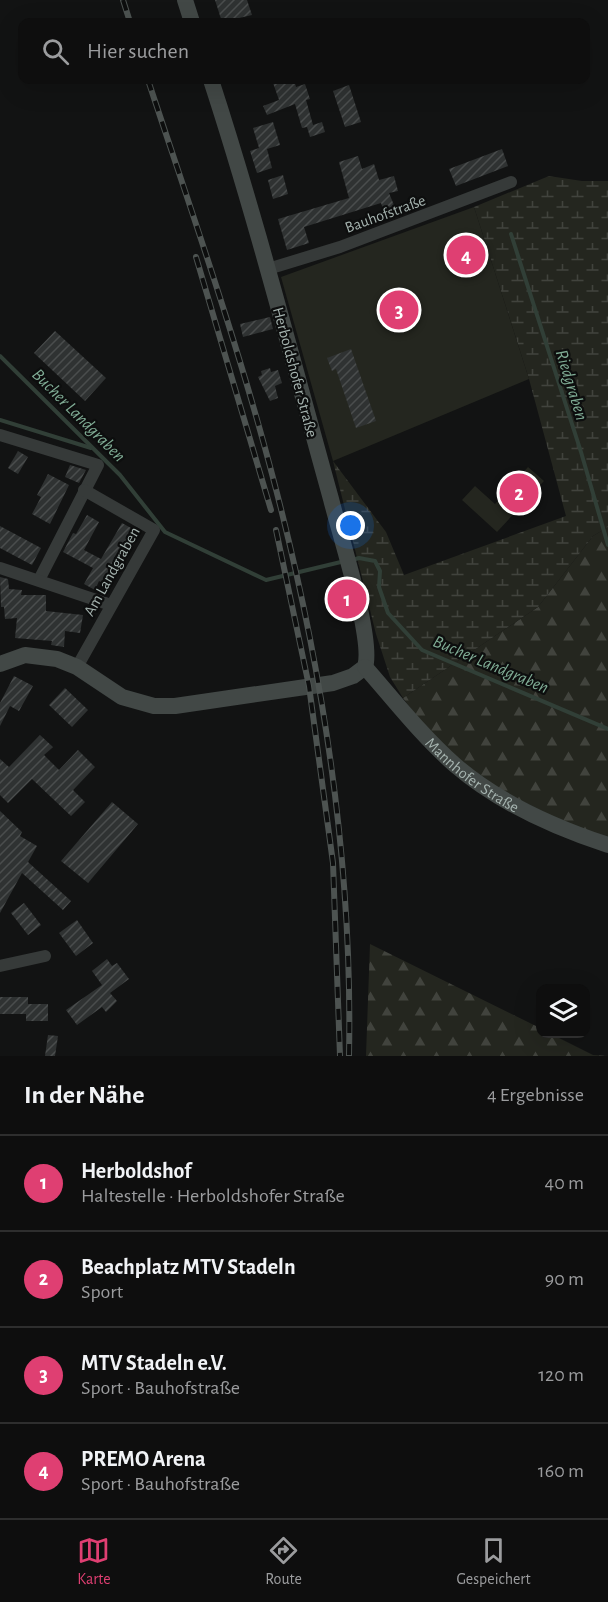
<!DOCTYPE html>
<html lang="de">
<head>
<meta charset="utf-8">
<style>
	body { margin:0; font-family:"Alegreya Sans",sans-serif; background:#1c1c1c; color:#f1f3f6 }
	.controls { position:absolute; right:18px; bottom:18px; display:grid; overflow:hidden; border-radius:12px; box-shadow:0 6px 24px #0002 }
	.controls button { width:54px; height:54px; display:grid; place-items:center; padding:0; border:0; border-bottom:2px solid #2e2e2e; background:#0e0e0e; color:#f1f3f6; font:30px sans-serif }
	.you { position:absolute; left:351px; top:526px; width:21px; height:21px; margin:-15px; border:4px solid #fff; border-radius:50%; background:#1a73e8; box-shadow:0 0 0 9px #1a73e833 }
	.badge { display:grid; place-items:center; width:39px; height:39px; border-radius:50%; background:#df3f72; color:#fff; font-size:20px; font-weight:700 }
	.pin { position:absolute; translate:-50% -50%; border:3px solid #fff; box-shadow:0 2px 6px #0006 }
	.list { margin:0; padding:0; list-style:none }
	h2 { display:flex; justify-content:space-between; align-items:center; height:78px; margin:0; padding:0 24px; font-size:26px }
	h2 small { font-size:20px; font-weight:400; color:#9b9c9e }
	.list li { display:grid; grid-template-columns:39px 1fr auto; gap:18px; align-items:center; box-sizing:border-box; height:96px; padding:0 24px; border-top:2px solid #2e2e2e }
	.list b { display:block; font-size:22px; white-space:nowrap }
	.list p { margin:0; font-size:20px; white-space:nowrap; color:#9b9c9e }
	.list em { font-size:20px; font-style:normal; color:#9b9c9e }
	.icon { flex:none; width:33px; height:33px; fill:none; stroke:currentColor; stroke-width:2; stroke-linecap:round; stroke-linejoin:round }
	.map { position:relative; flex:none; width:608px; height:1056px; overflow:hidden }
	.search { position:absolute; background:#0e0e0e; box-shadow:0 6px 24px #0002; left:18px; right:18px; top:18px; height:66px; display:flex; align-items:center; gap:15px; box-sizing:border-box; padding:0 21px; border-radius:12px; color:#9b9c9e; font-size:22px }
	.sheet { height:462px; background:#0e0e0e }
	nav { display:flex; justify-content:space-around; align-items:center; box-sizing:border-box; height:84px; border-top:2px solid #2e2e2e; background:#0e0e0e; font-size:16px; color:#9b9c9e }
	nav a { display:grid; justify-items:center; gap:3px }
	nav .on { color:#df3f72 }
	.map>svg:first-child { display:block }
	.forest { fill:url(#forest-firs) }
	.wetland { fill:url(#wetland-marsh) }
	.garden { fill:#24261f }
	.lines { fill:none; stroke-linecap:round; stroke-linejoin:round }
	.stream { stroke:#313f37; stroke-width:4 }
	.building { fill:url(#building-hatch) }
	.street { stroke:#363a39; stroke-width:12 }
	.secondary { stroke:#424846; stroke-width:16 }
	.rail-casing { stroke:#4d5351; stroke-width:6 }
	.rail { stroke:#0d0e0e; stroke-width:4; stroke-dasharray:11; stroke-linecap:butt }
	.labels { text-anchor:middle; stroke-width:4.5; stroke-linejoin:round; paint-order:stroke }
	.street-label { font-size:16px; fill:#a5b3af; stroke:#0d0e0e }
	.water-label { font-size:18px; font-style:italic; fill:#7fab94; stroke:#0d0e0e }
</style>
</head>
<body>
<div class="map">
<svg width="608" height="1056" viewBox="0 0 608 1056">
	<defs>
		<pattern id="forest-firs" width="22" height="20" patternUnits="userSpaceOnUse" patternTransform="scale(1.5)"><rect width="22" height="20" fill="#24261f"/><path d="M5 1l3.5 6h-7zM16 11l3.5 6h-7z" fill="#41433d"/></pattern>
		<pattern id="wetland-marsh" width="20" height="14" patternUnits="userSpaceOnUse" patternTransform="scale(1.5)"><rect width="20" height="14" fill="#24261f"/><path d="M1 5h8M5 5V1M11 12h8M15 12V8" fill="none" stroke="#41433d"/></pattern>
		<pattern id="building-hatch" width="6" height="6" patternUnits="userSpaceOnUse" patternTransform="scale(1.5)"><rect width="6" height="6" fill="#2f3232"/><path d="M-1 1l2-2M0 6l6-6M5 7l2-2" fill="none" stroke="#4a4d4d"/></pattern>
	</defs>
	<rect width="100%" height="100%" fill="#121313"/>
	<g class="forest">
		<path d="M608,527V845L454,766L403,698L538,607L593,536Z"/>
		<path d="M370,944L540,1028V1034H551L593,1055L608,1056H366Z"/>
	</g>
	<path class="wetland" d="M549,176L582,181H608V527L593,536L538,607L403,698L390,677L376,634L333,461L386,532L404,575L566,516L529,379L474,207Z"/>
	<g class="garden">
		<path d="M474,207L529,379L333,461L281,277Z"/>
		<path d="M528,467L544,481L497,532L462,500L475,486L495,504Z"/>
	</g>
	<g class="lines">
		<g class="stream">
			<path d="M511,234L581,452L608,545"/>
			<path d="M0,356L120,475L165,532L266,580L345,561"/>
			<path d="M0,420L91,448"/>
			<path d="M352,560L359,558L375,561L380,571L379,587L388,613L422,650L608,729"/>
		</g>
	</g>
	<g class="building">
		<path d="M215,0H247L252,15L222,22Z"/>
		<path d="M272,80H294L296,87L305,84L310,99L306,100L313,125L322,122L325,132L310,137L307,127L302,128L295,104L267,115L263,106L279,100Z"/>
		<path d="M349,85L361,122L345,127L333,91Z"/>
		<path d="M273,122L280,145L267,149L272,168L257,173L250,151L259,148L253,128Z"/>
		<path d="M502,149L508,166L456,186L449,169Z"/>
		<path d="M358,156L362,169L374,164L379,180L394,176L398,191L389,193L396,210L385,214L381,203L304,227L309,243L287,250L278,219L349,198L339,162Z"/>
		<path d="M283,175L288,194L273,199L268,180Z"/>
		<path d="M270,317L273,329L243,337L240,324Z"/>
		<path d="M55,331L106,378L85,401L34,353Z"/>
		<path d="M351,349L376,421L356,428L336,369L332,371L327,358Z"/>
		<path d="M270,368L271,372L278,370L282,383L275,386L278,398L270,401L258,377L262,375L261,371Z"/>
		<path d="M18,451L28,457L18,474L8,468Z"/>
		<path d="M70,465L86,470L79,483L65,477Z"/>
		<path d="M48,474L69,485L50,524L32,514L41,497L37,495Z"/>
		<path d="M87,515L99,522L84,550L101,559L122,523L140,533L110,587L99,581L95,590L84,584L93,568L63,552L73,533L76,534Z"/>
		<path d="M0,526L41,548L32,565L0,548Z"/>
		<path d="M0,577L8,579L9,589L22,590L21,595H46V611L83,615L80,633L65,631L64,647L51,645L52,641L15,638L17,618L5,619L4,607H1Z"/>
		<path d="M14,676L33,686L19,711L10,706L0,726V703Z"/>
		<path d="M65,688L88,710L72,727L49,705Z"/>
		<path d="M40,735L53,747L44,755L59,770L78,750L95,767L73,790L85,802L71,816L32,779L8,803L0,795V759L9,767Z"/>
		<path d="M112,802L138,824L88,883L61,861Z"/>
		<path d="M0,811L22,832L20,836L37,846L28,862L71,901L63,910L22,873L0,913Z"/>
		<path d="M24,903L41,925L28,935L11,913Z"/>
		<path d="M77,920L93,943L76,956L59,933Z"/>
		<path d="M107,959L112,966L117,963L129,979L110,993L117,1001L106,1012L102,1007L77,1025L66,1010L102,985L92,971Z"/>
		<path d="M0,997H28V1004H48V1021H26V1014H0Z"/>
		<path d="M48,1035L58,1036L55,1056H45Z"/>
	</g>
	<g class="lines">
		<g class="street">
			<path d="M268,269L340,247L511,182"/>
			<path d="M0,435L98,465L39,580"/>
			<path d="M0,568L111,605"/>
			<path d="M77,667L154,530L84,490"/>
			<path d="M0,966L45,956"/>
		</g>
		<g class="secondary">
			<path d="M185,0L192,22"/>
			<path d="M0,664L25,655L57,659L77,667L122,697L154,706H175L333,683L353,676L365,667C374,640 339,532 331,499C292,359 256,218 211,80"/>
			<path id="s1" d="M365,667C394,700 422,736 455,765C499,803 553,827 608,845"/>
		</g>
		<defs>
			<g id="rail">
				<path d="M123,0L130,22"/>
				<path d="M148,80C191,210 237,341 272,474C322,663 353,859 349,1056"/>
				<path d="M196,257L271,510"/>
				<path d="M276,530L309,686L333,863L340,1056"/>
			</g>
		</defs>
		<use href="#rail" class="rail-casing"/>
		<use href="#rail" class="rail"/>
	</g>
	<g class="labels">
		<g class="street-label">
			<text transform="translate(385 213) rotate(-20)" y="6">Bauhofstraße</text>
			<text transform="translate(296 372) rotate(75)" y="6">Herboldshofer Straße</text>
			<text transform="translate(111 571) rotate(-61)" y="6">Am Landgraben</text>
			<text dy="6" stroke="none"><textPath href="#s1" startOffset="153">Mannhofer Straße</textPath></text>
		</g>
		<g class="water-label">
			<text transform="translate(572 385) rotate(73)" y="6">Riedgraben</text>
			<text transform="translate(79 415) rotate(45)" y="6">Bucher Landgraben</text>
			<text transform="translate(491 664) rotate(23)" y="6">Bucher Landgraben</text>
		</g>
	</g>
</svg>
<div class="controls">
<button><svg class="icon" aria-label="layers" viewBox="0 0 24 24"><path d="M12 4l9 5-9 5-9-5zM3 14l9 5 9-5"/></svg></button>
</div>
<div class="you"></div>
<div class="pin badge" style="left:347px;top:599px">1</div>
<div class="pin badge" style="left:519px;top:493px">2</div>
<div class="pin badge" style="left:399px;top:310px">3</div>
<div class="pin badge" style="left:466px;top:255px">4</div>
<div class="search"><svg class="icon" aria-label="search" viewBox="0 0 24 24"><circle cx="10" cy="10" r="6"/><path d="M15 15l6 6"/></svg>Hier suchen</div>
</div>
<section class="sheet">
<h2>In der Nähe<small>4 Ergebnisse</small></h2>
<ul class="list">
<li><span class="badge">1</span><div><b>Herboldshof</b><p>Haltestelle · Herboldshofer Straße</p></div><em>40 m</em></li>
<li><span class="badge">2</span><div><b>Beachplatz MTV Stadeln</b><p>Sport</p></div><em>90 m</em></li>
<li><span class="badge">3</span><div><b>MTV Stadeln e.V.</b><p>Sport · Bauhofstraße</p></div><em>120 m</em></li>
<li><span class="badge">4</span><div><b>PREMO Arena</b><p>Sport · Bauhofstraße</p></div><em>160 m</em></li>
</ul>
</section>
<nav>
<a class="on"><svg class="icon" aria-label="map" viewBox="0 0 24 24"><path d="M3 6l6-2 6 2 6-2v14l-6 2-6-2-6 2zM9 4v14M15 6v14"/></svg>Karte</a>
<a><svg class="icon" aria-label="directions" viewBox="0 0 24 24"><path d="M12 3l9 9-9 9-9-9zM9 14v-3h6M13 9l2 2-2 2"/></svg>Route</a>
<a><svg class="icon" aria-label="saved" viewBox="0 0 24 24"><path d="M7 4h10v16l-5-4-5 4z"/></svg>Gespeichert</a>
</nav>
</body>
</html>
